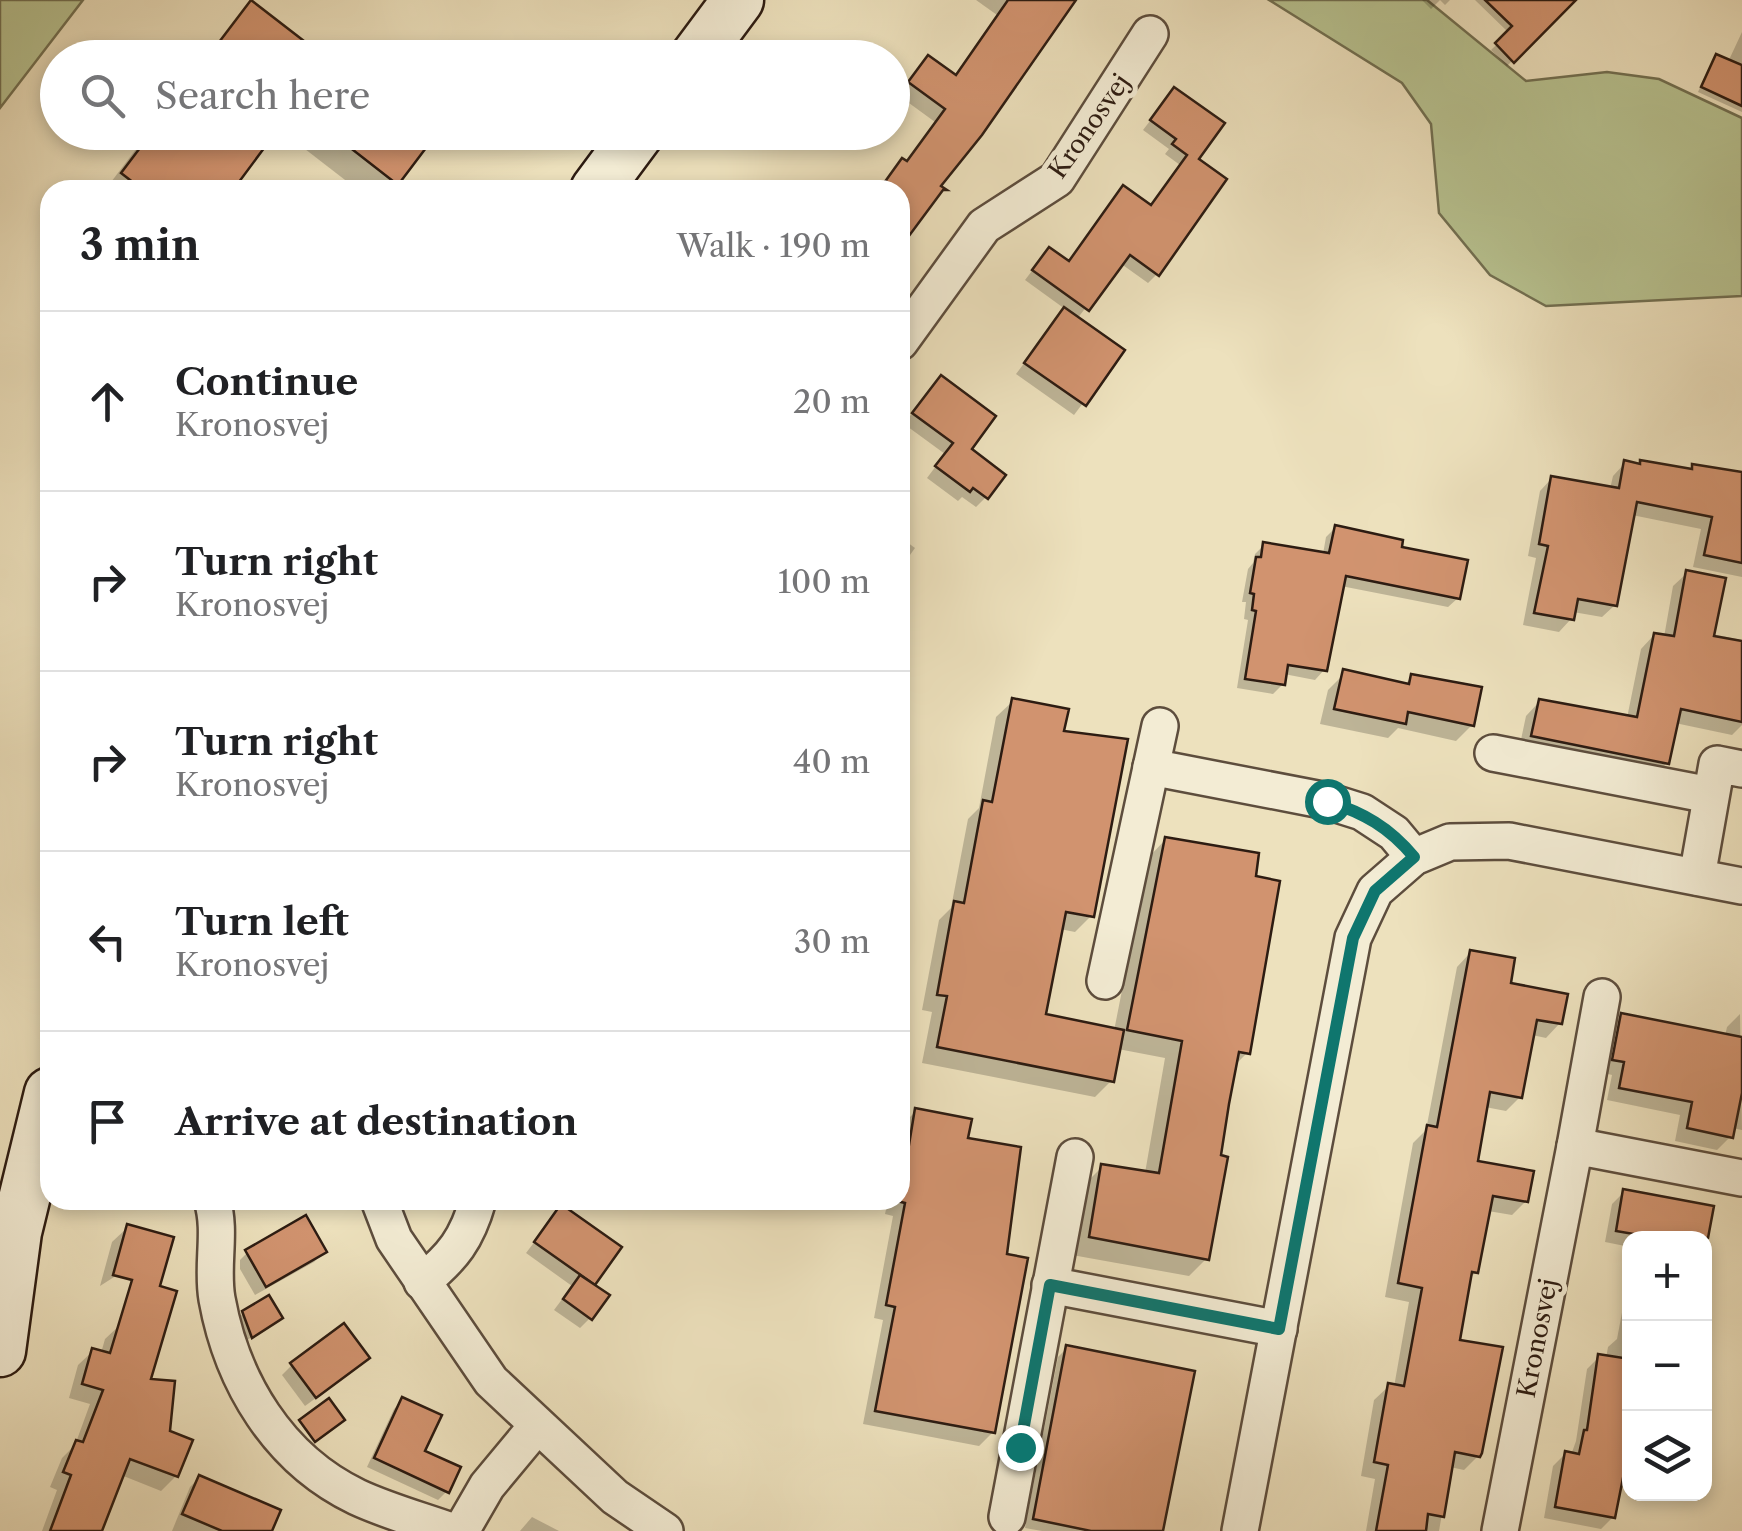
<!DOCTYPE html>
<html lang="en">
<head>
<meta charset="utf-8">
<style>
	body { margin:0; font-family:"Libre Caslon Text",serif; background:#f2f2f2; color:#202124 }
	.controls { position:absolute; right:30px; bottom:30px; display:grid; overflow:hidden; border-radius:20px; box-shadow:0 5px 15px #0003 }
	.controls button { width:90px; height:90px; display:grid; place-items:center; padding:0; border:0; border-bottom:2px solid #e0e0e0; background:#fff; color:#202124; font:50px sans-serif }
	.stop { position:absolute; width:30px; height:30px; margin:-22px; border:8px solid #0f766e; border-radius:50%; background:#fff }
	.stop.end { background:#0f766e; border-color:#fff; box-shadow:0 2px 10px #0008 }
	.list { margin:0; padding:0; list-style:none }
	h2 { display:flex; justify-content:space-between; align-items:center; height:130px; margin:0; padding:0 40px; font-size:42px }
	h2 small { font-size:32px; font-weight:400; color:#757577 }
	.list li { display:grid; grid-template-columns:65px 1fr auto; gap:30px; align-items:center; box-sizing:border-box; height:180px; padding:0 40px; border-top:2px solid #e0e0e0 }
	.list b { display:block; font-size:38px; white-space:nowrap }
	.list p { margin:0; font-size:32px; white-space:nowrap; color:#757577 }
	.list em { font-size:32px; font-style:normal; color:#757577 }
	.icon { flex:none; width:55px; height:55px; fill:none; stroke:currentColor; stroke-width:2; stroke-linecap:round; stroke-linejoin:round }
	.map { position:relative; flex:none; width:1742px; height:1531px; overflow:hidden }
	.search { position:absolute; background:#fff; box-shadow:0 5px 15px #0003; left:40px; top:40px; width:870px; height:110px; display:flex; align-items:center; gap:25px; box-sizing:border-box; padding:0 35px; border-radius:55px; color:#757577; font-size:38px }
	.panel { position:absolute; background:#fff; box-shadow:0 5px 15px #0003; left:40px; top:180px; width:870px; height:1030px; border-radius:30px }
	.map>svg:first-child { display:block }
	.green { fill:#b8c391; stroke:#727052; stroke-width:2.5 }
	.shadow { fill:#0003 }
	.building { fill:#d1936f; stroke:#2d1c12; stroke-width:2.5 }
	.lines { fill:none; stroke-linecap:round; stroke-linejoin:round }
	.street-casing { stroke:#5d4d3d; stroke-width:40 }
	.secondary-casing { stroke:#2d1c12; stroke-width:55 }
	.street { stroke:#f3ecd4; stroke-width:35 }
	.secondary { stroke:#f3ecd4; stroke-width:50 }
	.route { stroke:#0f766e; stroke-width:12 }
	.labels { text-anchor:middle; stroke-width:10; stroke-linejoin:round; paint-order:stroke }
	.street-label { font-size:25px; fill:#2d1c12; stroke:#f3ecd4 }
</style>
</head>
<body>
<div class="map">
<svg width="1742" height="1531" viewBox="0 0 1742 1531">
	<rect width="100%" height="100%" fill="#ede1bd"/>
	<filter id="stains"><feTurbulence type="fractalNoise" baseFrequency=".002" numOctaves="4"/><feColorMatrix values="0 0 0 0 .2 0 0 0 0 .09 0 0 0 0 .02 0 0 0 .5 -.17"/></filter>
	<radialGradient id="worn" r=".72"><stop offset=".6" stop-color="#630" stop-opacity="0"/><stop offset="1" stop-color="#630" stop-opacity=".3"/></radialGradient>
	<g class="green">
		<path d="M0,0H83L0,108Z"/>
		<path d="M1269,0H1427L1526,81L1607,72L1659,79L1742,118V296L1546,306L1490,275L1439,213L1431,124L1402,83Z"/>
	</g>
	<g class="shadow">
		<path d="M976,0H1073L900,244V190H865L874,181L881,186L903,161L905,163L935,122L898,95L928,58L954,76L997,15Z"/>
		<path d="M1422,0H1450L1445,5L1440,0L1431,9Z"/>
		<path d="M1475,0H1573L1507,66L1491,50L1509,33Z"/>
		<path d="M251,3L322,58H205Z"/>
		<path d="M1742,32V112L1698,92L1712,62L1717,57L1728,62Z"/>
		<path d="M1174,90L1196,160L1157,274L1148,283L1120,263L1077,319L1122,351L1074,415L1016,374L1065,309L1025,280L1041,259L1068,263L1150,207L1180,165L1165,154L1169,149L1143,130Z"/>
		<path d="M149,132H273L229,190H105Z"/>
		<path d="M283,132H420L396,183L390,190H358Z"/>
		<path d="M931,388L969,450L986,497L976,507L962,497L958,501L927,478L945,454L904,424Z"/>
		<path d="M1641,462L1688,471L1693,466L1742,474V577L1693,567L1701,529L1632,515L1615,605L1602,617L1573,612L1571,619L1559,632L1523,625L1536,558L1528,556L1540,491L1552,478L1610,489L1613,476L1625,463L1638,466Z"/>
		<path d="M1336,527L1399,549L1458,598L1448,607L1341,586L1324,670L1315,680L1284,674L1283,684L1273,694L1237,688L1248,620L1244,619L1246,602H1242L1248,569L1253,563L1255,554L1264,545L1323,554L1326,537Z"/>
		<path d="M900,537L915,548L900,569Z"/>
		<path d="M1687,573L1712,634L1742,640V725L1732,735L1675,723L1667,763L1654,776L1519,749L1526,716L1539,702L1627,718L1641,649L1654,635L1664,637L1673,586Z"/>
		<path d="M1344,674L1404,685L1412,677L1472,725L1456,741L1398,728L1388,738L1320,724L1328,690Z"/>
		<path d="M1013,701L1062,733L1091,916L1075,932L1060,929L1044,1016L1114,1031L1148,858L1165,840L1247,1053L1234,1066L1207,1258L1189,1276L1072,1255L1084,1185L1102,1167L1145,1173L1165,1058L1118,1049L1111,1081L1095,1097L922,1063L932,1012L922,1010L939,920L951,908L968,819L979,808L996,717Z"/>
		<path d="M1471,952L1560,1023L1546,1038L1532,1035L1520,1097L1506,1111L1485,1107L1475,1163L1526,1201L1512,1215L1488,1211L1476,1272L1468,1280L1457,1342L1478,1456L1464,1470L1450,1467L1439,1531H1366L1375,1479L1361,1476L1374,1400L1389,1386L1394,1387L1409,1302L1385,1297L1413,1143L1426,1130L1457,967Z"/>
		<path d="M1740,1014L1742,1130L1732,1128L1730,1137L1717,1150L1675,1141L1680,1115L1607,1100L1612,1075L1600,1072L1608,1028L1622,1015L1725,1036L1727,1027Z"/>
		<path d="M916,1111L965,1140L1005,1256L993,1432L979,1446L863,1424L883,1320L874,1318L893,1216L885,1214L888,1200H900V1135L902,1125Z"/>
		<path d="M1624,1192L1711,1208L1704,1244V1238H1630V1247L1605,1242L1612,1204Z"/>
		<path d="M561,1207L618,1247L591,1286L590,1318L580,1328L554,1310L572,1286L526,1253Z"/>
		<path d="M128,1227L153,1252L100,1286L112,1242Z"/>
		<path d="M251,1249L324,1252L314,1262L255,1295L240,1269V1260Z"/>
		<path d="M1630,1270V1430L1613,1517L1601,1529L1544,1518L1553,1466L1565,1454L1571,1455L1576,1441L1587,1369L1599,1357L1606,1358L1608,1347L1617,1339Z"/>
		<path d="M243,1313L276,1322L247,1340L239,1318Z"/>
		<path d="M121,1324L168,1433L176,1476L161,1491L121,1475L100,1531H42L57,1490L50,1487L62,1458L75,1445L90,1404L69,1398L78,1365L93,1351L101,1353L105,1339Z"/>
		<path d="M1067,1348L1161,1531H1042L1025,1528L1058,1357Z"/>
		<path d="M292,1365L357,1368L305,1406L282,1375Z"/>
		<path d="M403,1400L422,1452L447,1491L438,1500L367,1467L394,1409Z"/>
		<path d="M199,1478L268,1531H172L190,1487Z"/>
		<path d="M532,1517L559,1531H520Z"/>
	</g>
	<g class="building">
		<path d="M251,0L326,58H207Z"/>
		<path d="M1008,0H1076L982,135L941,186L947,190H943L900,248V190H879L902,158L907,161L945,109L908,82L928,55L956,75Z"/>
		<path d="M1485,0H1576L1514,63L1495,43L1512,26Z"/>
		<path d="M1716,54L1742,65V106L1701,87Z"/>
		<path d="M1174,87L1225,123L1199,159L1227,179L1159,276L1130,255L1089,311L1032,270L1049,247L1069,261L1123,185L1151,205L1187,155L1172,144L1176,139L1150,120Z"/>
		<path d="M152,132H276L233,190H143L121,173Z"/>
		<path d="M330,132H438L398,185Z"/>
		<path d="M1064,307L1125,350L1086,406L1024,363Z"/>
		<path d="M941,375L996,416L972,449L1006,475L988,499L973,488L970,492L935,466L953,443L912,413Z"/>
		<path d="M1624,460L1640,464V460L1692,469V464L1742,472V563L1704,555L1712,517L1637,502L1617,606L1578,599L1574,620L1534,613L1548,546L1539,544L1551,476L1619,488Z"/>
		<path d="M1335,525L1403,540L1402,547L1468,560L1460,599L1346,576L1327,671L1288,665L1285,685L1245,679L1256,611L1252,610L1254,594L1250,593L1256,557H1261L1263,542L1329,553Z"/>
		<path d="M1686,570L1726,578L1714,636L1742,641V722L1681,709L1669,764L1531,736L1539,699L1637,717L1654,633L1674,636Z"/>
		<path d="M1343,669L1409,684L1411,674L1482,687L1474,726L1408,712L1406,724L1334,709Z"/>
		<path d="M1012,698L1069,709L1064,731L1128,739L1094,917L1066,912L1046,1014L1124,1030L1114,1082L937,1047L947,996L937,995L954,901L964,903L983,800L992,802Z"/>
		<path d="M1165,837L1259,853L1256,876L1280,881L1250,1054L1239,1052L1229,1104L1221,1155L1228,1157L1209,1260L1089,1237L1101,1164L1159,1173L1182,1041L1127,1030Z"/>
		<path d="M1470,950L1515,958L1511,983L1568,994L1562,1024L1537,1020L1522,1098L1490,1092L1478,1161L1534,1171L1528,1202L1493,1196L1478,1273L1472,1272L1460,1340L1503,1347L1482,1453L1480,1457L1455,1452L1444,1517L1428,1514L1426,1531H1376L1388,1465L1374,1462L1388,1383L1404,1386L1422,1288L1398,1283L1427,1125L1437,1127Z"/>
		<path d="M1621,1013L1742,1037V1093L1733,1138L1687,1128L1692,1102L1619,1088L1624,1062L1612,1060Z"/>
		<path d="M915,1108L972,1119L968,1138L1021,1147L1007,1254L1028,1258L995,1433L875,1411L895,1307L886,1305L905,1203L897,1201L900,1200Z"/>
		<path d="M1623,1189L1714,1206L1708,1238H1657L1616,1231Z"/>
		<path d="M561,1204L622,1247L595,1285L534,1242Z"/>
		<path d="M306,1215L327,1252L266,1287L245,1250Z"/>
		<path d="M127,1224L174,1237L160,1286L177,1291L151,1379L175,1381L170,1431L193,1440L178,1477L130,1459L102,1531H50L71,1475L63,1472L76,1440L83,1442L103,1390L82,1384L92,1348L110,1353L132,1280L113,1275Z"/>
		<path d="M580,1275L610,1295L592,1320L563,1299Z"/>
		<path d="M269,1295L283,1318L252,1338L242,1311Z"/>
		<path d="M344,1323L370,1358L316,1398L290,1363Z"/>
		<path d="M1066,1345L1195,1371L1163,1531H1091L1033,1519Z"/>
		<path d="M1598,1354L1630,1359V1443L1615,1518L1555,1507L1565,1451L1579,1454L1584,1430H1587Z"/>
		<path d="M402,1397L442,1415L425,1451L461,1467L449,1493L374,1458Z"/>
		<path d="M329,1398L345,1420L315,1442L299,1420Z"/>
		<path d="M199,1475L281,1510L272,1531H222L182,1514Z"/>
	</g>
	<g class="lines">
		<defs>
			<g id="street">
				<path d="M900,342L984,226L1057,179L1150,34"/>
				<path d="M1493,753L1710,795"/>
				<path d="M1151,767L1327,801L1362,812L1394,833L1414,857"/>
				<path d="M1697,877L1717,764L1742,769"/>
				<path d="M1105,981L1160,726"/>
				<path d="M1575,1146L1602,997"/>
				<path d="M212,1200C222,1231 211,1266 217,1299C232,1382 278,1459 357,1497C387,1511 420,1520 451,1531"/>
				<path d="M379,1200L394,1239L491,1381L615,1497L665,1531"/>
				<path d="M422,1282C453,1257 467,1239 478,1200"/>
				<path d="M1050,1285L1279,1329"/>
				<path d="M1007,1517L1075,1157"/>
				<path d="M461,1531L487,1486L536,1427"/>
				<path d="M1240,1531L1353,938L1375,891L1414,857L1450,842L1509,841L1742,886"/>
				<path d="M1500,1531L1575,1146L1742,1178"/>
			</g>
			<g id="secondary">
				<path d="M695,58L738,0"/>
				<path d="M596,190L639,132"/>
				<path d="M0,1351L16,1232L50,1093"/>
			</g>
		</defs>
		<use href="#street" class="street-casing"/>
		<use href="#secondary" class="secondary-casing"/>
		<use href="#street" class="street"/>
		<use href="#secondary" class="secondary"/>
	</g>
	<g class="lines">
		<path class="route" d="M1020,1447L1050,1285L1279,1329L1353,938L1375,891L1414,857C1389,827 1364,813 1327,801"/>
	</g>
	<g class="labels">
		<g class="street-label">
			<text transform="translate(1089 126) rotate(-55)" y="9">Kronosvej</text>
			<text transform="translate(1537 1338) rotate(-79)" y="9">Kronosvej</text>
		</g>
	</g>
	<rect width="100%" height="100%" filter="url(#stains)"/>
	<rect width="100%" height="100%" fill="url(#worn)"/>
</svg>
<div class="controls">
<button>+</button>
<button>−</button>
<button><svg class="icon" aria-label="layers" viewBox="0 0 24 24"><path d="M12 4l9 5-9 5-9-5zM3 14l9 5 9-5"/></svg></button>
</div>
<div class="stop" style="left:1327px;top:801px"></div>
<div class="stop end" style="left:1020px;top:1447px"></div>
<div class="search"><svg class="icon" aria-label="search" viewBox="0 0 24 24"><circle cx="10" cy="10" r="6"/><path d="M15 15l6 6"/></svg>Search here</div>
<section class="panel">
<h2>3 min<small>Walk · 190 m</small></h2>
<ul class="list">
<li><svg class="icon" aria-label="ahead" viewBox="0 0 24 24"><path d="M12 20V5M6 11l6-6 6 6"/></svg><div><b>Continue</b><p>Kronosvej</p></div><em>20 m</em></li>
<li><svg class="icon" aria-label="right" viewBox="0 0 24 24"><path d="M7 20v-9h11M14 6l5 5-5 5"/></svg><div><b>Turn right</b><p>Kronosvej</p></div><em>100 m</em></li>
<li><svg class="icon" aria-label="right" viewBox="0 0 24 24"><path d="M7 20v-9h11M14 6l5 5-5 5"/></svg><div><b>Turn right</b><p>Kronosvej</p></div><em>40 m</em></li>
<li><svg class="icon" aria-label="left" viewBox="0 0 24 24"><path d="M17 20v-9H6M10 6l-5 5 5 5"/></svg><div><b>Turn left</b><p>Kronosvej</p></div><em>30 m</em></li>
<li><svg class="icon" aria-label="arrive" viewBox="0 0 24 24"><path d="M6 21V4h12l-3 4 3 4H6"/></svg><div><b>Arrive at destination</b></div></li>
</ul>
</section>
</div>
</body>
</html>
